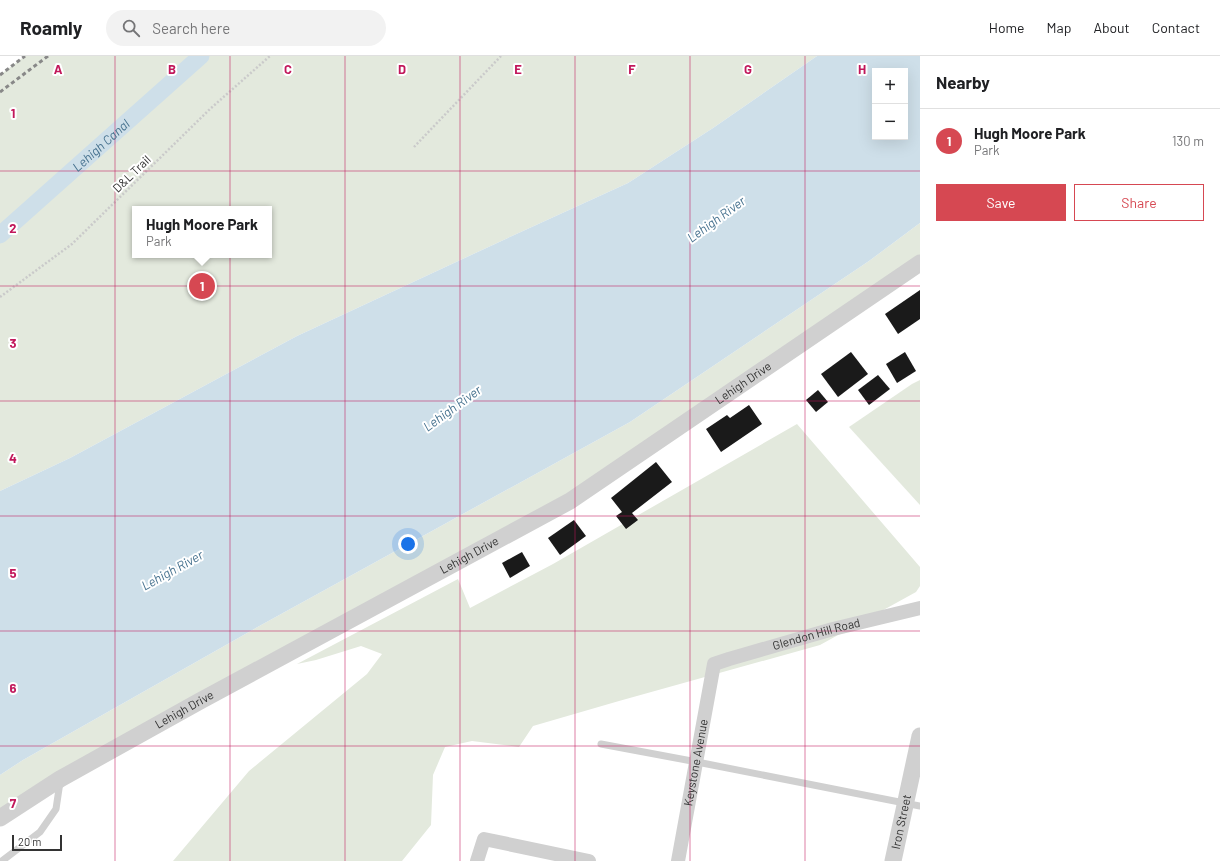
<!DOCTYPE html>
<html lang="en">
<head>
<meta charset="utf-8">
<style>
	body { margin:0; font-family:Barlow,sans-serif; background:#f2f2f2; color:#202124 }
	.controls { position:absolute; right:12px; top:12px; display:grid; overflow:hidden; border-radius:0px; box-shadow:0 4px 16px #0002 }
	.controls button { width:36px; height:36px; display:grid; place-items:center; padding:0; border:0; border-bottom:1px solid #e0e0e0; background:#fff; color:#202124; font:20px sans-serif }
	.scale { position:absolute; left:12px; bottom:10px; width:50px; box-sizing:border-box; padding-left:4px; border:2px solid #333; border-top:0; font-size:11px; line-height:14px; white-space:nowrap; color:#333; -webkit-text-stroke:3px #fff; paint-order:stroke }
	.you { position:absolute; left:408px; top:488px; width:14px; height:14px; margin:-10px; border:3px solid #fff; border-radius:50%; background:#1a73e8; box-shadow:0 0 0 6px #1a73e833 }
	.badge { display:grid; place-items:center; width:26px; height:26px; border-radius:50%; background:#d64852; color:#fff; font-size:13px; font-weight:700 }
	.pin { position:absolute; translate:-50% -50%; border:2px solid #fff; box-shadow:0 1px 4px #0006 }
	.popup { position:absolute; left:132px; top:150px; width:140px; height:52px; box-sizing:border-box; display:grid; place-content:center; border-radius:0px; background:#fff; filter:drop-shadow(0 1px 3px #0005); font-size:13px; white-space:nowrap; color:#757577 }
	.popup b { font-size:15px; color:#202124 }
	.popup::after { content:''; position:absolute; left:50%; top:100%; margin-left:-8px; border:8px solid transparent; border-top-color:#fff }
	.list { margin:0; padding:0; list-style:none }
	h2 { display:flex; justify-content:space-between; align-items:center; height:52px; margin:0; padding:0 16px; font-size:17px }
	h2 small { font-size:13px; font-weight:400; color:#757577 }
	.list li { display:grid; grid-template-columns:26px 1fr auto; gap:12px; align-items:center; box-sizing:border-box; height:64px; padding:0 16px; border-top:1px solid #e0e0e0 }
	.list b { display:block; font-size:15px; white-space:nowrap }
	.list p { margin:0; font-size:13px; white-space:nowrap; color:#757577 }
	.list em { font-size:13px; font-style:normal; color:#757577 }
	.actions { display:flex; gap:8px; padding:12px 16px }
	.actions a { flex:1; padding:9px 0; border:1px solid #d64852; border-radius:0px; text-align:center; font-size:14px; color:#d64852 }
	.actions .main { background:#d64852; color:#fff }
	.icon { flex:none; width:22px; height:22px; fill:none; stroke:currentColor; stroke-width:2; stroke-linecap:round; stroke-linejoin:round }
	.map { position:relative; flex:none; width:920px; height:805px; overflow:hidden }
	header { display:flex; align-items:center; gap:24px; box-sizing:border-box; height:56px; padding:0 20px; background:#fff; border-bottom:1px solid #e0e0e0 }
	header strong { font-size:19px }
	nav { display:flex; gap:22px; margin-inline-start:auto; font-size:14px }
	.search { width:280px; height:36px; background:#f2f2f2; display:flex; align-items:center; gap:10px; box-sizing:border-box; padding:0 14px; border-radius:22px; color:#757577; font-size:15px }
	main { display:flex }
	aside { flex:1; background:#fff }
	.map>svg:first-child { display:block }
	.green { fill:#e3e9dd; fill-rule:evenodd }
	.water { fill:#cedfe9; fill-rule:evenodd }
	.lines { fill:none; stroke-linecap:round; stroke-linejoin:round }
	.canal { stroke:#cedfe9; stroke-width:17 }
	.building { fill:#1a1a1a }
	.path { stroke:#cacaca; stroke-width:2.5; stroke-dasharray:2 2; stroke-linecap:butt }
	.service { stroke:#d0d0d0; stroke-width:7 }
	.minor { stroke:#d0d0d0; stroke-width:14 }
	.tertiary { stroke:#d0d0d0; stroke-width:17 }
	.rail { stroke:#888; stroke-width:3; stroke-dasharray:4 3; stroke-linecap:butt }
	.grid { fill:none; stroke:#c2185b; stroke-width:1; stroke-opacity:0.55 }
	.labels { text-anchor:middle; stroke-width:4; stroke-linejoin:round; paint-order:stroke }
	.street-label { font-size:12px; fill:#333; stroke:#fff }
	.water-label { font-size:13px; font-style:italic; fill:#47728f; stroke:#fff }
	.grid-label { font-size:13px; text-anchor:middle; font-weight:bold; fill:#c2185b; stroke:#fff; stroke-width:4; stroke-linejoin:round; paint-order:stroke }
</style>
</head>
<body>
<header>
<strong>Roamly</strong>
<div class="search"><svg class="icon" aria-label="search" viewBox="0 0 24 24"><circle cx="10" cy="10" r="6"/><path d="M15 15l6 6"/></svg>Search here</div>
<nav><a>Home</a><a>Map</a><a>About</a><a>Contact</a></nav>
</header>
<main>
<div class="map">
<svg width="920" height="805" viewBox="0 0 920 805">
	<rect width="100%" height="100%" fill="#fff"/>
	<g class="green">
		<path d="M25,0H817L713,72L628,127L512,180L297,280L70,402L0,435V19ZM135,153H269V199H135Z"/>
		<path d="M920,167V207L570,445L0,762V719L23,704L263,568L630,366L869,205Z"/>
		<path d="M920,324V449L849,371L912,328Z"/>
		<path d="M797,368L920,511V530L916,536L820,589L619,645L533,670L519,691L472,685L445,691L433,719L431,769L402,805H173L249,715L367,618L382,598L361,590L316,604L297,608L458,523L470,552L553,508Z"/>
	</g>
	<path class="water" d="M817,0H920V167L869,205L630,366L263,568L23,704L0,719V435L70,402L297,280L512,180L628,127L713,72ZM875,15H905V81H875Z"/>
	<g class="lines">
		<path class="canal" id="s1" d="M0,179L201,0"/>
	</g>
	<g class="building">
		<path d="M920,234V263L898,278L885,258Z"/>
		<path d="M851,296L868,318L838,341L821,318Z"/>
		<path d="M905,296L916,315L897,327L886,308Z"/>
		<path d="M878,319L890,333L869,349L858,334Z"/>
		<path d="M818,334L828,346L816,356L806,344Z"/>
		<path d="M749,349L762,368L721,396L706,373L727,359L730,362Z"/>
		<path d="M656,406L672,426L632,457L638,464L626,473L616,460L622,456L611,442Z"/>
		<path d="M574,464L586,480L560,499L548,482Z"/>
		<path d="M522,496L530,510L510,522L502,507Z"/>
	</g>
	<g class="lines">
		<g class="path">
			<path d="M414,91L501,0"/>
			<path d="M0,241L72,188L210,53L270,0"/>
		</g>
		<g class="service">
			<path d="M601,688L697,706L920,750"/>
			<path d="M2,805L40,776L56,753L60,726"/>
		</g>
		<g class="minor">
			<path d="M477,805L484,783L589,805"/>
			<path id="s2" d="M678,805L714,608L729,603L833,573L920,552"/>
		</g>
		<g class="tertiary">
			<path id="s3" d="M0,762L60,723L200,645L570,445L920,207"/>
			<path id="s4" d="M893,805L920,680"/>
		</g>
		<g class="rail">
			<path d="M0,19L25,0"/>
			<path d="M0,36L48,0"/>
		</g>
	</g>
	<path class="grid" d="M115,0V805M230,0V805M345,0V805M460,0V805M575,0V805M690,0V805M805,0V805M0,115H920M0,230H920M0,345H920M0,460H920M0,575H920M0,690H920"/>
	<g class="labels">
		<g class="street-label">
			<text transform="translate(132 118) rotate(-44)" y="4">D&amp;L Trail</text>
			<text dy="4" stroke="none"><textPath href="#s3" startOffset="862">Lehigh Drive</textPath></text>
			<text dy="4" stroke="none"><textPath href="#s3" startOffset="538">Lehigh Drive</textPath></text>
			<text dy="4" stroke="none"><textPath href="#s2" startOffset="307">Glendon Hill Road</textPath></text>
			<text dy="4" stroke="none"><textPath href="#s3" startOffset="214">Lehigh Drive</textPath></text>
			<text dy="4" stroke="none"><textPath href="#s2" startOffset="100">Keystone Avenue</textPath></text>
			<text dy="4" stroke="none"><textPath href="#s4" startOffset="40">Iron Street</textPath></text>
		</g>
		<g class="water-label">
			<text dy="5" stroke="none"><textPath href="#s1" startOffset="135">Lehigh Canal</textPath></text>
			<text transform="translate(716 163) rotate(-36)" y="5">Lehigh River</text>
			<text transform="translate(452 352) rotate(-36)" y="5">Lehigh River</text>
			<text transform="translate(172 514) rotate(-29)" y="5">Lehigh River</text>
		</g>
	</g>
	<g class="grid-label">
		<text x="58" y="18">A</text>
		<text x="172" y="18">B</text>
		<text x="288" y="18">C</text>
		<text x="402" y="18">D</text>
		<text x="518" y="18">E</text>
		<text x="632" y="18">F</text>
		<text x="748" y="18">G</text>
		<text x="862" y="18">H</text>
		<text x="13" y="62">1</text>
		<text x="13" y="177">2</text>
		<text x="13" y="292">3</text>
		<text x="13" y="407">4</text>
		<text x="13" y="522">5</text>
		<text x="13" y="637">6</text>
		<text x="13" y="752">7</text>
	</g>
</svg>
<div class="controls">
<button>+</button>
<button>−</button>
</div>
<div class="scale">20 m</div>
<div class="you"></div>
<div class="pin badge" style="left:202px;top:230px">1</div>
<div class="popup"><b>Hugh Moore Park</b>Park</div>
</div>
<aside>
<h2>Nearby<small></small></h2>
<ul class="list">
<li><span class="badge">1</span><div><b>Hugh Moore Park</b><p>Park</p></div><em>130 m</em></li>
</ul>
<div class="actions"><a class="main">Save</a><a>Share</a></div>
</aside>
</main>
</body>
</html>
